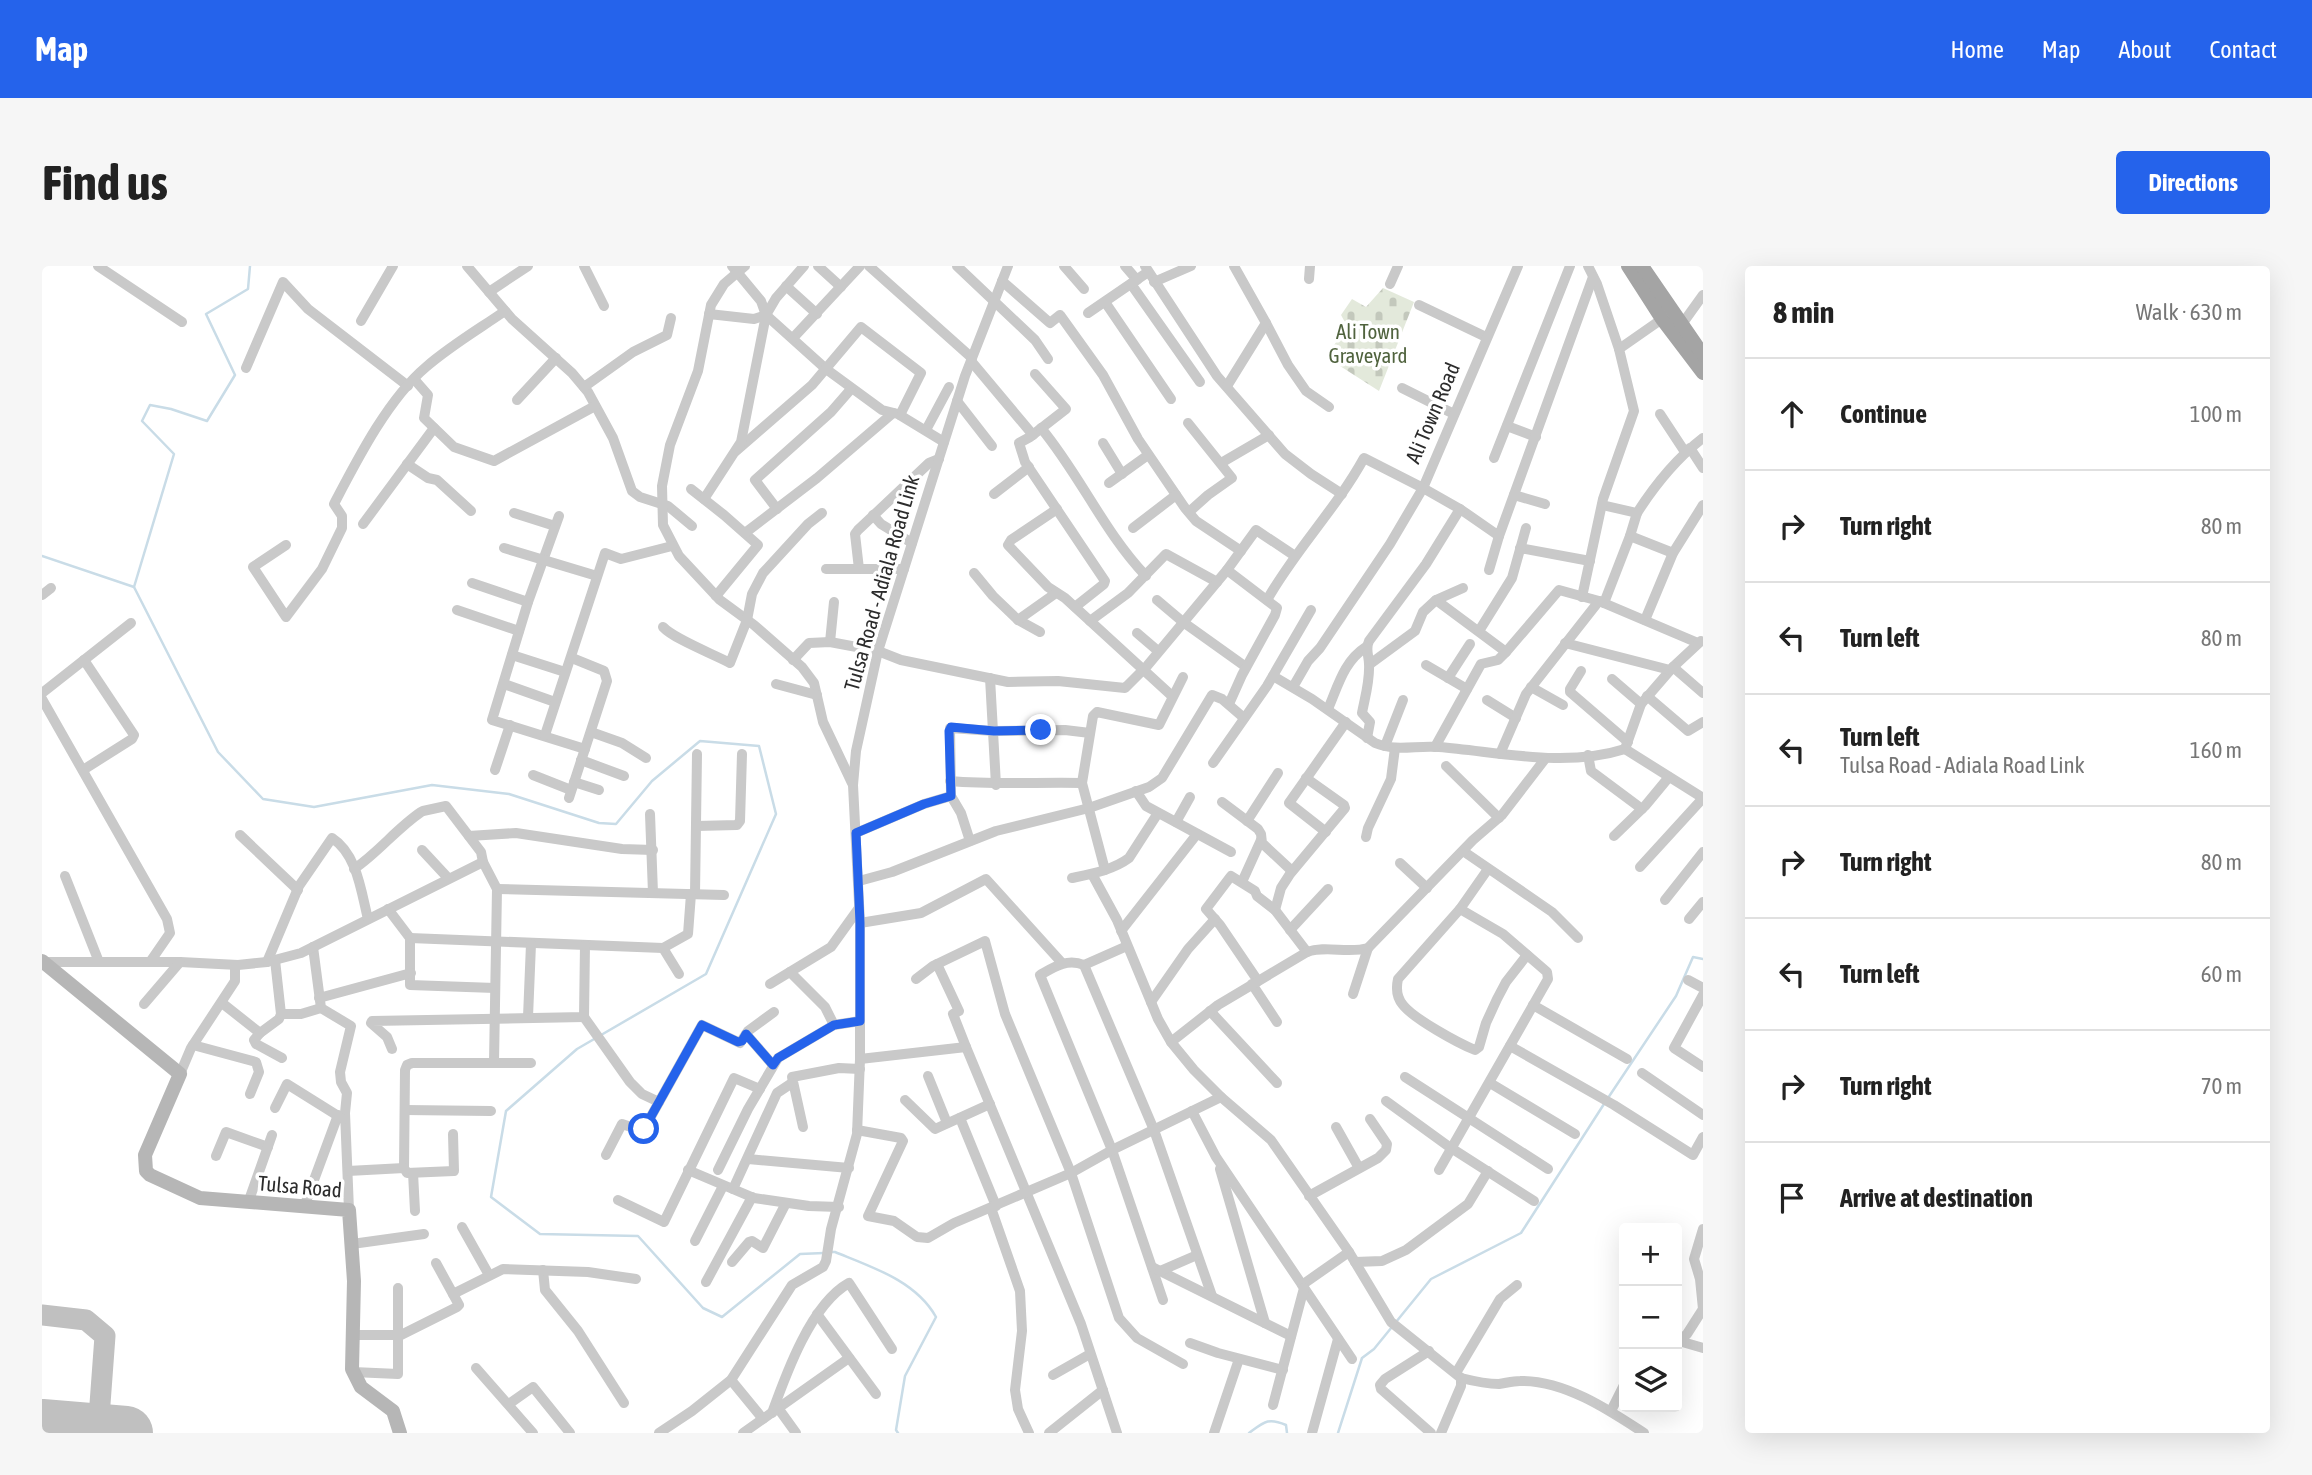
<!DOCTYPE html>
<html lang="en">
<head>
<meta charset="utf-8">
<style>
	body { margin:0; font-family:"Asap Condensed",sans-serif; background:#f6f6f6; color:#222 }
	.controls { position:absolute; right:21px; bottom:21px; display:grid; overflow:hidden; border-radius:7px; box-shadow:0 7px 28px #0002 }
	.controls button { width:63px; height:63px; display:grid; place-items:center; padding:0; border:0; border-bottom:2px solid #e0e0e0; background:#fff; color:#222; font:35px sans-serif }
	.stop { position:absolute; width:21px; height:21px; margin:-16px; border:5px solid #2563eb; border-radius:50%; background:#fff }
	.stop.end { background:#2563eb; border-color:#fff; box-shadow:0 2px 7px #0008 }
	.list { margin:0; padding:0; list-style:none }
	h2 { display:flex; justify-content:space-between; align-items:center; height:91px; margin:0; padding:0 28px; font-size:30px }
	h2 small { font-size:23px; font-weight:400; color:#767676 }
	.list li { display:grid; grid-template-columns:46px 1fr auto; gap:21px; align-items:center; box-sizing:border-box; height:112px; padding:0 28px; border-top:2px solid #e0e0e0 }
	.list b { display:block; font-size:26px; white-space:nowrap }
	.list p { margin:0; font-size:23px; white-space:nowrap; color:#767676 }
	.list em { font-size:23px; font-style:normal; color:#767676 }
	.icon { flex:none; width:38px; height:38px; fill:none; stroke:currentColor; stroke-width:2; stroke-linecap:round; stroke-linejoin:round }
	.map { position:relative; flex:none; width:1661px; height:1167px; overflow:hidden; border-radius:7px }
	header { display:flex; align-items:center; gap:42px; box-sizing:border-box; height:98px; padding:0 35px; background:#2563eb; color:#fff }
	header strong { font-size:33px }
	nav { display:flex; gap:38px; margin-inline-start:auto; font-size:24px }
	.intro { display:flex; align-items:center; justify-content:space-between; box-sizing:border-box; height:168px; padding:0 42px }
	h1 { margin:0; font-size:49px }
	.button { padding:18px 32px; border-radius:7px; background:#2563eb; color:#fff; font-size:24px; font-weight:700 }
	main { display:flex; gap:42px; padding:0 42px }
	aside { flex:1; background:#fff; border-radius:7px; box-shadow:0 7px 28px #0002 }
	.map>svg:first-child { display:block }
	.cemetery { fill:url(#cemetery-stones) }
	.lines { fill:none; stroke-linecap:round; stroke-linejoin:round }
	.stream { stroke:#c9dce7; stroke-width:2.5 }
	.taxiway { stroke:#c0c0c0; stroke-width:21 }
	.runway { stroke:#c0c0c0; stroke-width:54 }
	.street { stroke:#c9c9c9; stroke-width:10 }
	.secondary { stroke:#b6b6b6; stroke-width:14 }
	.primary { stroke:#a4a4a4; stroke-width:14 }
	.route { stroke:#2563eb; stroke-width:9 }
	.labels { text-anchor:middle; stroke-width:7; stroke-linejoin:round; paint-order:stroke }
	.park-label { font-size:21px; fill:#50633e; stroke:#fff }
	.street-label { font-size:21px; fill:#2c2c2c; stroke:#fff }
</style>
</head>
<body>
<header>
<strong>Map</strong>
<nav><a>Home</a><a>Map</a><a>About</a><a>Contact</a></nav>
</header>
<div class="intro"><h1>Find us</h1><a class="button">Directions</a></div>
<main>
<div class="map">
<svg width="1661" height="1167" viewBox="0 0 1661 1167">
	<defs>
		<pattern id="cemetery-stones" width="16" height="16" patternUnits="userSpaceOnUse" patternTransform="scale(1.75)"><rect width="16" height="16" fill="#e3e9db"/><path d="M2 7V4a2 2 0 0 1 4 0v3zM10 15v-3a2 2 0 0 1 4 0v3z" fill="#c3c8bc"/></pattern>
	</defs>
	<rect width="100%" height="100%" fill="#fff"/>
	<path class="cemetery" d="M1341,22L1372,36L1337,125L1284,91L1305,60L1299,49L1310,33L1324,41Z"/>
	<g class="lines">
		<g class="stream">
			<path d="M0,290L92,321L176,486L221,533L272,541L390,519L467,528L557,557L574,558L610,515L658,475L717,480L734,548L664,708L535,783L464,845L449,931L498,968L596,970L661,1042L680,1051L758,988L782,987"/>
			<path d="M92,321L132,188L100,155L108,139L129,143L165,155L193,109L164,48L206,23L208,0"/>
			<path d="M1566,832L1634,730L1651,691L1661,693"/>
			<path d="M788,986H793C830,1001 874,1015 894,1051L863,1110L854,1164L856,1167"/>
			<path d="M1207,1167C1222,1156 1226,1151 1244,1159L1245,1167"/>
			<path d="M1296,1167L1320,1092L1332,1083L1389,1013L1479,967L1562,838"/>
		</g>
		<path class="taxiway" d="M0,1049L44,1054L63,1070L56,1165"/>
		<path class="runway" d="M0,1160L84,1167"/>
		<g class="street">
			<path d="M56,0L140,56"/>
			<path d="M425,0L470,53L530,107L546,126L571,172L590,225L598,231L626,240L650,260"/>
			<path d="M542,0L562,40"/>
			<path d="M690,0L719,35L724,49L784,103L840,144L856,148L902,176"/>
			<path d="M703,0L682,18L669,39L656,105L628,179L620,220L621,259L637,290L678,334L712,359L760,401L772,417L781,456L810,517"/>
			<path d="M776,0L799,21"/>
			<path d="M827,0L930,92"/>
			<path d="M915,0L993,74L1006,93"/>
			<path d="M1022,0L1042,23"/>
			<path d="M1083,0L1095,14"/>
			<path d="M1103,0L1175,110L1243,188L1269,208L1300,228"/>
			<path d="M1546,0L1555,18L1577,83"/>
			<path d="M1267,13L1268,0"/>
			<path d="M960,15L1008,57L1018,49L1061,109L1096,173L1143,242L1154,255L1199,285"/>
			<path d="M1112,16L1149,0"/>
			<path d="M1089,18L1158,116"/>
			<path d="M1348,18L1356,0"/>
			<path d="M744,20L775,48"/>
			<path d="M447,26L486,0"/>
			<path d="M1063,36L1129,133"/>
			<path d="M1377,39L1444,71"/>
			<path d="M1046,47L1106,6"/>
			<path d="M667,48L712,53L724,49"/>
			<path d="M319,55L351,0"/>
			<path d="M1224,57L1246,99L1264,125L1287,141"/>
			<path d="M1638,61L1661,29"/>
			<path d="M751,72L818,0"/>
			<path d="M929,95L991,169"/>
			<path d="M204,102L241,16L266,43L366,120"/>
			<path d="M993,108L1024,143L988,171L977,177L983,196L1063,315L1062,318L1033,341"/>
			<path d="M372,113L386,129L382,152L412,181L452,195L553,140"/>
			<path d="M1185,120L1224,57L1192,0"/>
			<path d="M542,121L591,86L625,69L629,52"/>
			<path d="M1360,122L1412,148"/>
			<path d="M475,134L514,92"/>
			<path d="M915,135L950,180"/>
			<path d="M1618,148L1643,186"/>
			<path d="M1146,157L1190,212L1166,229L1147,246"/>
			<path d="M1465,160L1494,171"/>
			<path d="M999,162C1038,209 1062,266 1104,310"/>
			<path d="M884,164L907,121"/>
			<path d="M1061,177L1080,208"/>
			<path d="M1648,182L1661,202"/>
			<path d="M694,185L770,119L819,61L879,107L858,149"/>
			<path d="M1452,192L1528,0"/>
			<path d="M1179,197L1227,169"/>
			<path d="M365,198L386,212L395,214L429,245"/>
			<path d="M1067,217L1106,189"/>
			<path d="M649,223L682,249L716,279L674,330"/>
			<path d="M952,228L987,201"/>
			<path d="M1472,229L1503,238"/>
			<path d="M662,233L699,176L724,49L734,32L762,0"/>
			<path d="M1560,239L1595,247C1613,219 1635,192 1661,172"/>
			<path d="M735,243L713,214L789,146L809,123"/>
			<path d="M1015,243L969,274L966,279L1006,321L1023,332L1130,430"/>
			<path d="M472,247L513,260"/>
			<path d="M1595,247L1588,270L1631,287"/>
			<path d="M831,249L839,258L870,277"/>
			<path d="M517,250L486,336L450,454L543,483"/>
			<path d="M321,258L392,162"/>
			<path d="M1091,262L1134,229"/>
			<path d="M703,267L775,212L851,147"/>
			<path d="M244,279L211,301L244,351L280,303L300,262V250L292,238C315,194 346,133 384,101C408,80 437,63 463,45"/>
			<path d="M462,282L555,310"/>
			<path d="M1478,282L1548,295"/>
			<path d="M784,303H862"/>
			<path d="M817,303L813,268L816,264L887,197L897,193"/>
			<path d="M1185,304L1214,264L1253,290"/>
			<path d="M1447,304L1457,270"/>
			<path d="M932,307L951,330L976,354L998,366"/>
			<path d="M430,317L486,336"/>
			<path d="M0,329L9,322"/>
			<path d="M1540,331L1561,233L1592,145L1577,83L1620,53"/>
			<path d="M1115,334L1141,356L1204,401"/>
			<path d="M1225,334C1253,284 1294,243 1322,192L1381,222L1476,0"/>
			<path d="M1394,334L1464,386L1517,324L1557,335L1656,377"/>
			<path d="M1562,337L1588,270"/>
			<path d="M415,344L477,365"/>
			<path d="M976,354L1014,327"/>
			<path d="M1603,354L1631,287L1661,239"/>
			<path d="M1048,355L1086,327L1124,288L1175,316"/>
			<path d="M621,361C632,373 671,388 688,397L705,354L710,328L721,307L766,258L780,247"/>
			<path d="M1437,365L1470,312L1484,262"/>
			<path d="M1095,367L1116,385"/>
			<path d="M1659,375L1631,401L1599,438L1583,483L1661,532"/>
			<path d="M788,376L792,336"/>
			<path d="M1523,377L1628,404"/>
			<path d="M470,389L523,406"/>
			<path d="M751,394L767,377L788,376L836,385L859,394L966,416L1016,415L1083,422L1105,400L1185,304L1235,342L1233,349L1200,409L1187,438"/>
			<path d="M1328,398L1373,365L1381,346L1394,334L1421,322"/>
			<path d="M1384,399L1425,423"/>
			<path d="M1631,401L1661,427"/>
			<path d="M1539,405L1528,423V426L1586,476"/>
			<path d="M1231,410L1270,433L1333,477C1354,486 1374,479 1397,481C1458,486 1523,502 1583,483"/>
			<path d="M948,412L954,519"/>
			<path d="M1406,412L1428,378"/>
			<path d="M1570,413L1599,438"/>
			<path d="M462,418L513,436"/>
			<path d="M734,418L775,429"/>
			<path d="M1251,421L1266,395L1278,382L1348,278L1381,222L1418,243L1457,270L1551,11"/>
			<path d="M1489,421L1521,439"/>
			<path d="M0,427L89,357"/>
			<path d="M1605,430L1646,465L1661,456"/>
			<path d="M0,433L125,653L128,667L108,696"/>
			<path d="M1445,434L1474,452"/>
			<path d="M1286,443C1296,420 1302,395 1324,381"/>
			<path d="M549,466L580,477L604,492"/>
			<path d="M503,469L563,287L579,293L630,280"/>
			<path d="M1325,472L1328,456L1320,447C1323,431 1328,415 1327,398C1327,390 1323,383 1327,375L1384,298L1418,243"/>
			<path d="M1343,480L1361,434"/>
			<path d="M1393,481L1439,398L1456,394L1464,386"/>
			<path d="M1458,488L1484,428L1557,335"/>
			<path d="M1546,489L1549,505L1600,543"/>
			<path d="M539,494L582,510"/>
			<path d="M1171,497L1225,420L1269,344"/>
			<path d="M1404,500L1457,552"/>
			<path d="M41,504L90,473L92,469L42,394"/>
			<path d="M453,504L468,459"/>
			<path d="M491,509L529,524"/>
			<path d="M908,515C953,519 996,516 1040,517"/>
			<path d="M532,516L557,524"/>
			<path d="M1094,525L1104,540L1189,586"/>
			<path d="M527,532L565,415L562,405L530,392"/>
			<path d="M1180,536L1216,563L1219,568L1220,577L1250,605"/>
			<path d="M381,545L404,540L439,586L441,596"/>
			<path d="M608,548L611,627"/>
			<path d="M1205,555L1236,507"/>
			<path d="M1134,556L1148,531"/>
			<path d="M654,560L695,559L698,555L700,488"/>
			<path d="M1284,566L1247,537L1304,456"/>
			<path d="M814,567L882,538L909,530"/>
			<path d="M198,569L256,624"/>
			<path d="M427,570L474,567L580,583L611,584"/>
			<path d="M1572,570L1603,540L1627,511"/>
			<path d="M1324,571L1326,562L1349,513L1353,482"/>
			<path d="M928,575L919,547L909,530L908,462L952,465L1023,464L1048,467"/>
			<path d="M380,584L406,612"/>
			<path d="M1421,585L1510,646L1536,672"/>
			<path d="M1358,597L1385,622"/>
			<path d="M1598,601L1661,532"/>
			<path d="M312,603C337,586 354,563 379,546"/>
			<path d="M1446,603L1418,643L1356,713C1354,722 1355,732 1361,739C1372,753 1416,777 1433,784L1437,781L1444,757L1455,733L1464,716L1485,689"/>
			<path d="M1063,604L1040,517L1051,450L1055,446L1117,459L1141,411"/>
			<path d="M1050,608L1075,654L1116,753L1129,776L1152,804L1179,831L1229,874L1307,986L1349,1056L1419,1112V1120L1399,1167"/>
			<path d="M23,610L57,696"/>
			<path d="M1030,612C1049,608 1071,604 1087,592L1116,547"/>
			<path d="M817,615L850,606L954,565L1047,542L1107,521L1120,512L1170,429L1180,433L1202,452"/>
			<path d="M1200,616L1219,574"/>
			<path d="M455,623L682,629"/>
			<path d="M653,628L655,488"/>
			<path d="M1623,634L1661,586"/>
			<path d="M346,643L368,672V719L453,722"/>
			<path d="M1233,644L1239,622L1248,608L1303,542L1302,539L1264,512"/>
			<path d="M1647,653L1661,636"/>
			<path d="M818,657L879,647L944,613L1020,697"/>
			<path d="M1248,664L1286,623"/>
			<path d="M1079,665L1155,568"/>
			<path d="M368,672L621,682L646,668L649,628"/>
			<path d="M1085,680L1042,699C1025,692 1012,701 998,709L1070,884L1121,1034"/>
			<path d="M271,681L279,742L309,760L298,806L299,816L305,827L303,847L307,944"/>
			<path d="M621,682L637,708"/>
			<path d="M2,696H138L196,699L225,696L259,687L441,596L455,623L452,796"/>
			<path d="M225,696L257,620L290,572C315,588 319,625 326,653"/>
			<path d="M895,698L917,745L911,748L924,781L1039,1058L1075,1167"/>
			<path d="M1042,699L1112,864L1170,1030"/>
			<path d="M748,706L783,741L792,759"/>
			<path d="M874,713L891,700L943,675L963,748L1029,907L1077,1052L1095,1072L1141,1098"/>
			<path d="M1646,714L1661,722"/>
			<path d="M1216,715L1178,659L1164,643L1189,610L1213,625L1215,630L1233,644L1265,686"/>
			<path d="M728,718L789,681L817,642"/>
			<path d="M1210,718L1235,756"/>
			<path d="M1311,728L1326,682"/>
			<path d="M1661,729L1632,782L1661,801"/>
			<path d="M277,732L369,707"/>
			<path d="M1109,736L1146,683L1173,653"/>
			<path d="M180,737L218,767L237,753L239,748L233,694"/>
			<path d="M102,738L138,696"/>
			<path d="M1491,739L1585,793"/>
			<path d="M1168,745L1235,817"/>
			<path d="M239,748H259L279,742"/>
			<path d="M486,751L489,678"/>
			<path d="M542,751L588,816L600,828L617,836"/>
			<path d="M218,767L212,774L214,778L240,792"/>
			<path d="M704,768L731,799"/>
			<path d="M1129,776L1176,739L1265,686C1284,679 1306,688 1326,682L1431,574L1460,549L1503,493"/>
			<path d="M151,779L214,796L217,806L208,828"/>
			<path d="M1468,780L1572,839L1651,889L1661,871"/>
			<path d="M350,783L345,771L329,757L330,755L542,751L543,679"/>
			<path d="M818,793L924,781"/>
			<path d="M1600,807L1661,849"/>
			<path d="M138,808L149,782L193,715V699"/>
			<path d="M886,810L905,857"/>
			<path d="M1363,811L1506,903"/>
			<path d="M1448,817L1533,868"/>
			<path d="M863,834L893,863L948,838"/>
			<path d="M1344,835L1406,880L1492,935"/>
			<path d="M233,842L245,818L301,853"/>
			<path d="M363,844L449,845"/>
			<path d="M1150,845L1174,891L1310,1093"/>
			<path d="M918,852L954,940"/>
			<path d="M761,861L750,811L797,802L818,803"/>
			<path d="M1294,861L1317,902"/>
			<path d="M815,864L859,872L861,875L826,950L852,955L875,971L886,972L912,957L1029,907L1070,884L1179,831"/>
			<path d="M564,889L580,858L598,864L602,863L660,759L698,777L706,765L732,746"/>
			<path d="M174,890L184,866L226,881"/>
			<path d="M706,893L807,902"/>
			<path d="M362,902L363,804L365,799L370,797H489"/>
			<path d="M1178,903L1223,1057"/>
			<path d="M646,904L712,932L767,940L797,941"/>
			<path d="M676,904L706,843L736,792L792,759L818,755"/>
			<path d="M1397,904L1506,713L1505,706L1461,668L1418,643"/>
			<path d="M306,905L362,902L365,907L412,905L411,868"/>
			<path d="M371,907L373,945"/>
			<path d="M691,923L735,827L750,817"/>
			<path d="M1267,930L1336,892L1344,884L1345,878L1328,853"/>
			<path d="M576,934L622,956L692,812L718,823"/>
			<path d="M206,937L230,869"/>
			<path d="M262,941L296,849"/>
			<path d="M949,942L978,1025L980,1065L973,1124L976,1143L987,1167"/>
			<path d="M420,961L447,1009"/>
			<path d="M653,975L681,920"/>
			<path d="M310,978L382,968"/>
			<path d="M690,996L707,976L710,975L721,982L744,937"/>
			<path d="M1313,996L1340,995L1364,984L1426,938L1446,905"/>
			<path d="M1110,1001L1249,1070"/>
			<path d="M501,1004L503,1024L536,1065L582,1137"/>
			<path d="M1118,1005L1155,989"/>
			<path d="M664,1016L710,931"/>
			<path d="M1260,1019L1307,986"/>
			<path d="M411,1028L461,1003L546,1006L594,1013"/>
			<path d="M775,1048L834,1128"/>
			<path d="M311,1069H359L415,1041L417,1039L394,997"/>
			<path d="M1637,1075L1661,1082"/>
			<path d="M1148,1077L1176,1087L1241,1104"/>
			<path d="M1635,1077L1645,1068L1661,1043L1658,1013L1652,993L1661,963"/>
			<path d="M1387,1085L1343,1113L1338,1119L1339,1123L1389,1167"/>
			<path d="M434,1102L491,1167"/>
			<path d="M311,1106L356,1108V1022"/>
			<path d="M1414,1107L1458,1033L1475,1019"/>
			<path d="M1011,1109L1048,1088"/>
			<path d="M1419,1112C1431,1115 1444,1118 1457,1118C1464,1117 1471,1115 1478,1115C1522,1114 1567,1144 1602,1167"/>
			<path d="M689,1114L721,1153"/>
			<path d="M467,1138L491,1121L528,1167"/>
			<path d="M1231,1139L1262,1022"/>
			<path d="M736,1142L754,1167"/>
			<path d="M1569,1145L1582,1119"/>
			<path d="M730,1147C744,1108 769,1038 807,1017L850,1083"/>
			<path d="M617,1167L650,1145L689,1114L750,1019L781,1001L784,995L789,963L815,868L818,793V657L811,519L814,485L836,385L923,110L966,0"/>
			<path d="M701,1167L807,1092"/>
			<path d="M1007,1167L1061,1124"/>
			<path d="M1172,1167L1197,1093"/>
			<path d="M1270,1167L1296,1073"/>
		</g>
		<path class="secondary" d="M0,695L138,808L103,889L104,905L108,909L158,932L307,944L312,1015L310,1103L319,1121L351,1145L358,1167"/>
		<g class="primary">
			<path d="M1586,0L1620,53L1661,107"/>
			<path d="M1600,0L1661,89"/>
		</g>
	</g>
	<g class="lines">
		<path class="route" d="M602,863L660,759L696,776L700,775L704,768L731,799L736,792L792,759L818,755V657L814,567L882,538L909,530L907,465L909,461L952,465L999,464"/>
	</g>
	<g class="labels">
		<g class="park-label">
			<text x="1326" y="73">Ali Town<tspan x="1326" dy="24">Graveyard</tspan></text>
		</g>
		<g class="street-label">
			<text transform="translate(1391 147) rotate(-67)" y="7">Ali Town Road</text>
			<text transform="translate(840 317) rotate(-74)" y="7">Tulsa Road - Adiala Road Link</text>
			<text transform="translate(258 921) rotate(5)" y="7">Tulsa Road</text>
		</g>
	</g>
</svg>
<div class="controls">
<button>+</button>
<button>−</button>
<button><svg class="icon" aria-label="layers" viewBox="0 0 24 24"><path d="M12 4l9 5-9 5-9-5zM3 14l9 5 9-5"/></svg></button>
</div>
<div class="stop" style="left:602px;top:863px"></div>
<div class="stop end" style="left:999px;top:464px"></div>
</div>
<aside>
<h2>8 min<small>Walk · 630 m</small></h2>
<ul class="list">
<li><svg class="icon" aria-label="ahead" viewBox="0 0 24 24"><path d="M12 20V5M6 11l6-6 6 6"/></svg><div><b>Continue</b></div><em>100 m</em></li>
<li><svg class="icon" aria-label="right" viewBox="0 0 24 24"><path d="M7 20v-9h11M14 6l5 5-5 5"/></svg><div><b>Turn right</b></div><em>80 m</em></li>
<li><svg class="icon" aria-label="left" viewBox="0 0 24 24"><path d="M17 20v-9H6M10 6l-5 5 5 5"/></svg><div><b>Turn left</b></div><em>80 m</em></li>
<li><svg class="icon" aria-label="left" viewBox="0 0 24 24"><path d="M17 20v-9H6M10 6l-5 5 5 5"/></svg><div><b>Turn left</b><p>Tulsa Road - Adiala Road Link</p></div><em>160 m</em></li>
<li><svg class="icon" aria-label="right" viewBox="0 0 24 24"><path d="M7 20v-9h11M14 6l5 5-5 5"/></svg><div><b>Turn right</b></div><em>80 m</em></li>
<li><svg class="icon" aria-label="left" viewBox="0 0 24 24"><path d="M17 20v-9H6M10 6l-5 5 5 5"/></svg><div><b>Turn left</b></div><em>60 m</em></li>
<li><svg class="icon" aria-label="right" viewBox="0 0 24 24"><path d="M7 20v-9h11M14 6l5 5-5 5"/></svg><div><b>Turn right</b></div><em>70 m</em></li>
<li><svg class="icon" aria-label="arrive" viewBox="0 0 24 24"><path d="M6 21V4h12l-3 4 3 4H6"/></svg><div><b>Arrive at destination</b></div></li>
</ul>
</aside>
</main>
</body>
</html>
